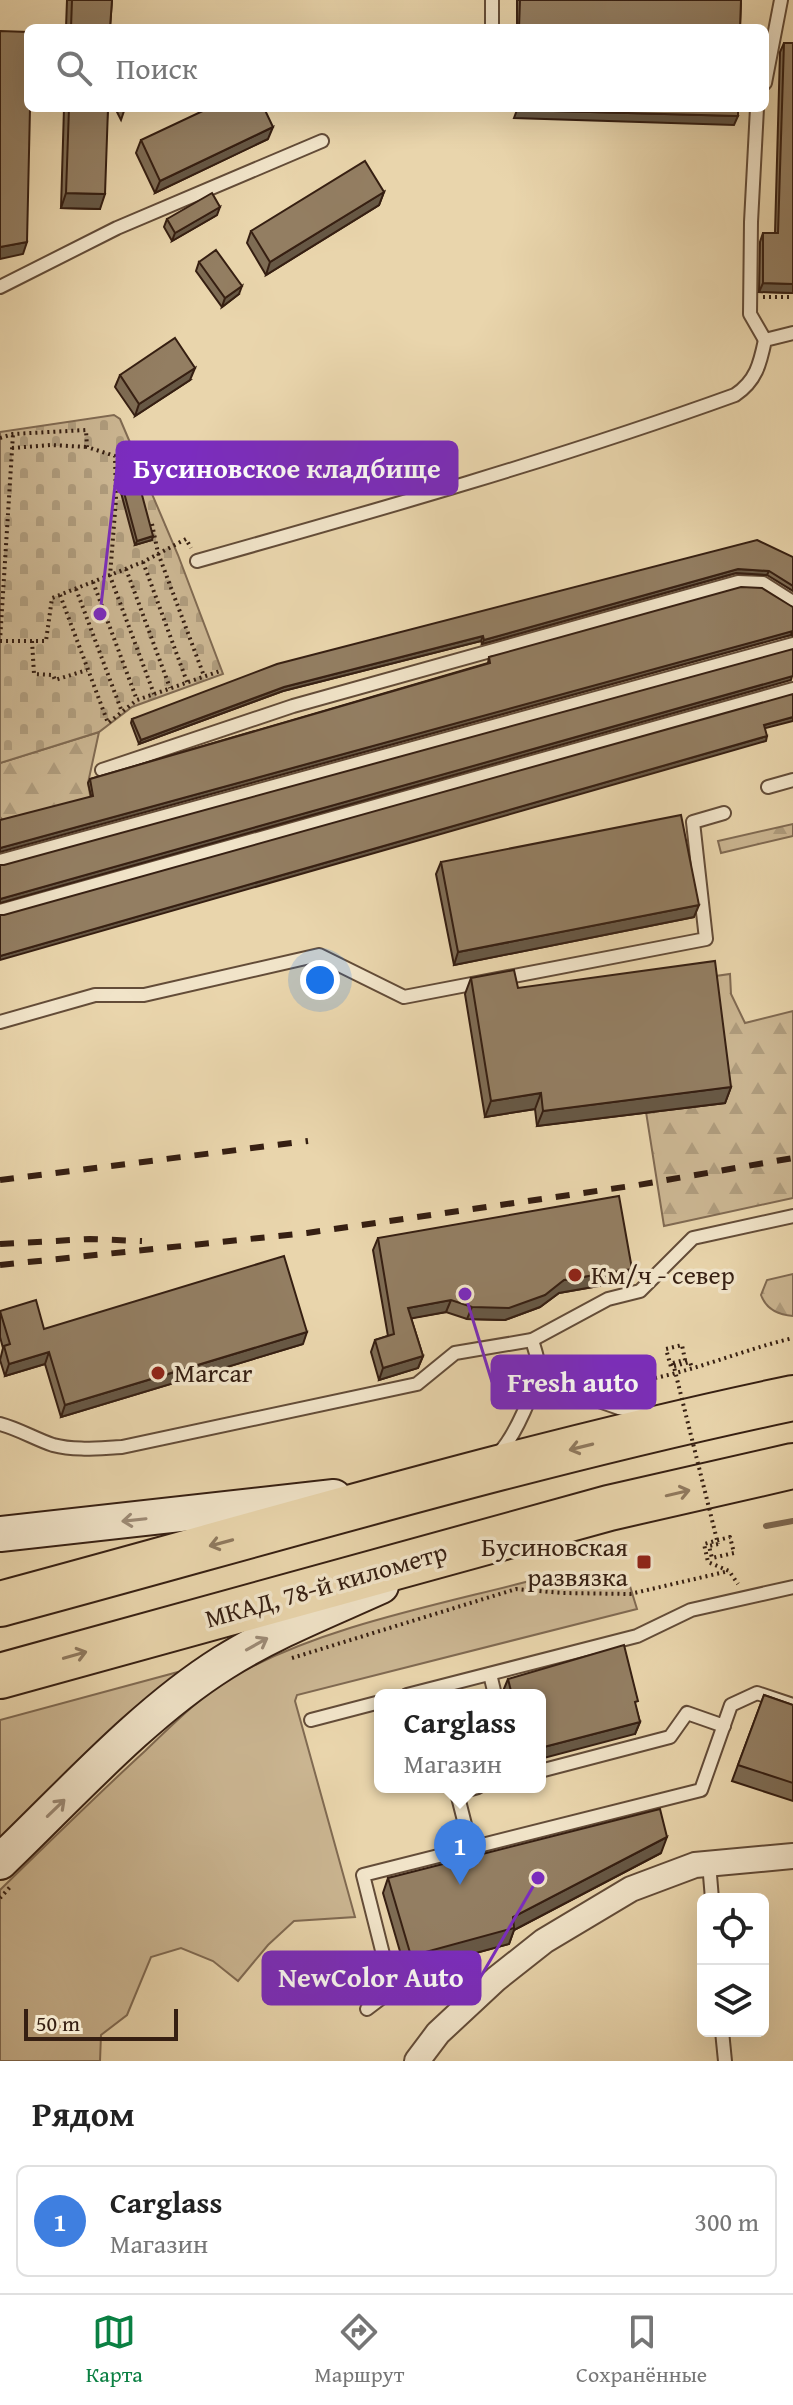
<!DOCTYPE html>
<html lang="ru">
<head>
<meta charset="utf-8">
<style>
	body { margin:0; font-family:"Gentium Book Plus",serif; background:#f6f6f6; color:#222 }
	.controls { position:absolute; right:24px; bottom:24px; display:grid; overflow:hidden; border-radius:12px; box-shadow:0 8px 32px #0002 }
	.controls button { width:72px; height:72px; display:grid; place-items:center; padding:0; border:0; border-bottom:2px solid #e0e0e0; background:#fff; color:#222; font:40px sans-serif }
	.scale { position:absolute; left:24px; bottom:20px; width:154px; box-sizing:border-box; padding-left:8px; border:4px solid #361f12; border-top:0; font-size:22px; line-height:28px; white-space:nowrap; color:#361f12; -webkit-text-stroke:6px #f1e4c9; paint-order:stroke }
	.you { position:absolute; left:320px; top:980px; width:28px; height:28px; margin:-20px; border:6px solid #fff; border-radius:50%; background:#1a73e8; box-shadow:0 0 0 12px #1a73e833 }
	.badge { display:grid; place-items:center; width:52px; height:52px; border-radius:50%; background:#0b8043; color:#fff; font-size:26px; font-weight:700 }
	.pin { position:absolute; translate:-50% -66px; filter:drop-shadow(0 2px 4px #0008) }
	.pin::after { content:''; position:absolute; top:42px; width:28px; height:24px; background:inherit; clip-path:polygon(0 0,100% 0,50% 100%) }
	.popup { position:absolute; left:374px; top:1689px; width:172px; height:104px; box-sizing:border-box; display:grid; place-content:center; border-radius:12px; background:#fff; filter:drop-shadow(0 2px 6px #0005); font-size:26px; white-space:nowrap; color:#767676 }
	.popup b { font-size:30px; color:#222 }
	.popup::after { content:''; position:absolute; left:50%; top:100%; margin-left:-16px; border:16px solid transparent; border-top-color:#fff }
	.list { margin:0; padding:0; list-style:none }
	h2 { display:flex; justify-content:space-between; align-items:center; height:104px; margin:0; padding:0 32px; font-size:34px }
	h2 small { font-size:26px; font-weight:400; color:#767676 }
	.list li { display:grid; grid-template-columns:52px 1fr auto; gap:24px; align-items:center; box-sizing:border-box; height:112px; margin:0 16px 16px; padding:0 16px; border:2px solid #e0e0e0; border-radius:12px }
	.list b { display:block; font-size:30px; white-space:nowrap }
	.list p { margin:0; font-size:26px; white-space:nowrap; color:#767676 }
	.list em { font-size:26px; font-style:normal; color:#767676 }
	.icon { flex:none; width:44px; height:44px; fill:none; stroke:currentColor; stroke-width:2; stroke-linecap:round; stroke-linejoin:round }
	.map { position:relative; flex:none; width:793px; height:2061px; overflow:hidden }
	.search { position:absolute; background:#fff; box-shadow:0 8px 32px #0002; left:24px; right:24px; top:24px; height:88px; display:flex; align-items:center; gap:20px; box-sizing:border-box; padding:0 28px; border-radius:12px; color:#767676; font-size:30px }
	.sheet { height:232px; background:#fff }
	nav { display:flex; justify-content:space-around; align-items:center; box-sizing:border-box; height:112px; border-top:2px solid #e0e0e0; background:#fff; font-size:22px; color:#767676 }
	nav a { display:grid; justify-items:center; gap:4px }
	nav .on { color:#0b8043 }
	.map>svg:first-child { display:block }
	.grass { fill:#cbb692; stroke:#806a52; stroke-width:2 }
	.forest { fill:url(#forest-firs); stroke:#806a52; stroke-width:2 }
	.cemetery { fill:url(#cemetery-stones); stroke:#806a52; stroke-width:2 }
	.lines { fill:none; stroke-linecap:round; stroke-linejoin:round }
	.stream { stroke:#7d674f; stroke-width:6 }
	.lane-casing { stroke:#634c38; stroke-width:16 }
	.street-casing { stroke:#634c38; stroke-width:28 }
	.secondary-casing { stroke:#361f12; stroke-width:38 }
	.highway-casing { stroke:#361f12; stroke-width:48 }
	.path { stroke:#361f12; stroke-width:4; stroke-dasharray:2 4; stroke-linecap:butt }
	.lane { stroke:#f1e4c9; stroke-width:12 }
	.street { stroke:#f1e4c9; stroke-width:24 }
	.secondary { stroke:#f1e4c9; stroke-width:34 }
	.highway { stroke:#e9d5ac; stroke-width:44 }
	.rail { stroke:#361f12; stroke-width:6; stroke-dasharray:14 14; stroke-linecap:butt }
	.path-bridge { stroke:#361f12; stroke-width:4; stroke-dasharray:2 4; stroke-linecap:butt }
	.wall { fill:#7e6c54; stroke:#361f12; stroke-width:2 }
	.shaded-wall { fill:#675845; stroke:#361f12; stroke-width:2 }
	.building { fill:#937e62; stroke:#361f12; stroke-width:2 }
	.oneway { stroke:#907a5f }
	.oneway2 { stroke:#9d8b77 }
	.poi-dot { fill:#8f2418; stroke:#f1e4c9; stroke-width:3 }
	.labels { text-anchor:middle; stroke-width:7; stroke-linejoin:round; paint-order:stroke }
	.poi-label { font-size:26px; fill:#361f12; stroke:#f1e4c9; text-anchor:start }
	.street-label { font-size:26px; fill:#361f12; stroke:#f1e4c9 }
	.leader { fill:none; stroke:#7b2cbf; stroke-width:3 }
	.callout-dot { fill:#7b2cbf; stroke:#f1e4c9; stroke-width:3 }
	.callout { fill:#7b2cbf; stroke:#7b2cbf; stroke-width:3 }
	.callout-label { font-size:28px; text-anchor:middle; font-weight:bold; fill:#fff }
</style>
</head>
<body>
<div class="map">
<svg width="793" height="2061" viewBox="0 0 793 2061">
	<defs>
		<pattern id="forest-firs" width="22" height="20" patternUnits="userSpaceOnUse" patternTransform="scale(2)"><rect width="22" height="20" fill="#cbb692"/><path d="M5 1l3.5 6h-7zM16 11l3.5 6h-7z" fill="#af9c7d"/></pattern>
		<pattern id="cemetery-stones" width="16" height="16" patternUnits="userSpaceOnUse" patternTransform="scale(2)"><rect width="16" height="16" fill="#cbb692"/><path d="M2 7V4a2 2 0 0 1 4 0v3zM10 15v-3a2 2 0 0 1 4 0v3z" fill="#af9c7d"/></pattern>
	</defs>
	<rect width="100%" height="100%" fill="#e9d5ac"/>
	<filter id="stains"><feTurbulence type="fractalNoise" baseFrequency=".0025" numOctaves="4"/><feColorMatrix values="0 0 0 0 .2 0 0 0 0 .09 0 0 0 0 .02 0 0 0 .5 -.17"/></filter>
	<radialGradient id="worn" r=".72"><stop offset=".6" stop-color="#630" stop-opacity="0"/><stop offset="1" stop-color="#630" stop-opacity=".3"/></radialGradient>
	<g class="grass">
		<path d="M541,1578L629,1583L637,1609L297,1695L295,1701L355,1917L294,1921L268,1945L238,1981L213,1961L181,1948L151,1957L127,2015L101,2035L100,2061H0V1890C48,1843 96,1796 145,1751C171,1726 203,1694 234,1676C326,1625 439,1605 541,1578Z"/>
		<path d="M178,1672L180,1676L0,1838V1720Z"/>
	</g>
	<g class="forest">
		<path d="M99,732L88,783L91,800L5,823L0,817V763Z"/>
		<path d="M793,824V836L721,853L718,841Z"/>
		<path d="M730,974L731,994L745,1023L793,1011V1198L664,1226L646,1112L709,977Z"/>
		<path d="M793,1274V1316C779,1315 766,1309 761,1295L767,1280Z"/>
	</g>
	<path class="cemetery" d="M114,415L120,419L178,555L223,674L132,707L99,732L0,763V432Z"/>
	<g class="lines">
		<path class="stream" d="M766,1526L793,1521"/>
		<defs>
			<g id="lane">
				<path d="M492,28V0"/>
				<path d="M765,83L781,0"/>
				<path d="M757,108L751,222L750,314L765,340"/>
				<path d="M0,287L117,228L322,141"/>
				<path d="M197,561C378,510 558,459 735,395C756,381 760,364 765,340L793,333"/>
				<path d="M102,770L293,706L738,582L763,583L793,602"/>
				<path d="M768,787L793,780"/>
				<path d="M0,861L793,644"/>
				<path d="M0,911L793,689"/>
				<path d="M0,1022L95,995H144L319,955L404,997L706,939L693,822L724,813"/>
				<path d="M538,1366L576,1393L619,1408L651,1414"/>
				<path d="M0,1424C19,1429 35,1439 53,1445C76,1451 99,1448 122,1447L417,1384L455,1353L532,1340L608,1299L640,1291L693,1238L793,1216"/>
				<path d="M498,1454C514,1438 537,1388 538,1365C538,1357 534,1348 532,1340"/>
				<path d="M490,1674L495,1695"/>
				<path d="M407,1695L637,1636L691,1610L793,1587"/>
				<path d="M311,1720L380,1702"/>
				<path d="M540,1771L670,1737L687,1713L724,1726"/>
				<path d="M471,1848L457,1793L478,1787"/>
				<path d="M709,1863L712,1899"/>
				<path d="M367,2009L392,1990L363,1875L701,1790L731,1705L757,1693L793,1705"/>
				<path d="M722,2031L725,2061"/>
			</g>
			<path id="street" d="M417,2061L438,2033L496,1979L544,1941L631,1889L695,1865L793,1856"/>
			<g id="secondary">
				<path d="M0,1534L334,1497"/>
				<path d="M0,1862C69,1796 142,1714 223,1663C272,1632 328,1610 381,1586"/>
			</g>
			<g id="highway">
				<path d="M0,1604C264,1533 526,1454 793,1398"/>
				<path d="M0,1676L609,1508L793,1466"/>
			</g>
		</defs>
		<use href="#lane" class="lane-casing"/>
		<use href="#street" class="street-casing"/>
		<use href="#secondary" class="secondary-casing"/>
		<use href="#highway" class="highway-casing"/>
		<g class="path">
			<path d="M763,297H793"/>
			<path d="M0,438L13,434L86,430L87,447L115,456L116,499L110,576L154,694"/>
			<path d="M12,448L51,445L87,447"/>
			<path d="M152,524L158,553L204,676"/>
			<path d="M143,562L187,682"/>
			<path d="M126,569L170,688"/>
			<path d="M93,582L137,700"/>
			<path d="M76,589L122,712"/>
			<path d="M60,595L108,723L137,700L220,671"/>
			<path d="M0,641H46L52,598L143,562L186,539L191,548"/>
			<path d="M0,641L13,434"/>
			<path d="M32,641L34,674L53,675L55,680L87,670"/>
			<path d="M673,1363L685,1360L682,1345L666,1349L671,1367L690,1362L692,1368"/>
			<path d="M579,1374C591,1377 604,1384 616,1384C677,1379 734,1352 793,1338"/>
			<path d="M718,1544L709,1546L712,1558L734,1553L730,1537L704,1544L708,1562L729,1571L738,1584"/>
			<path d="M292,1658L516,1589L563,1593L630,1594L729,1571"/>
			<path d="M0,1898L11,1886"/>
		</g>
		<use href="#lane" class="lane"/>
		<use href="#street" class="street"/>
		<use href="#secondary" class="secondary"/>
		<use href="#highway" class="highway"/>
		<g class="rail">
			<path d="M0,1180L308,1141"/>
			<path d="M0,1244L90,1239L142,1241"/>
			<path d="M0,1265L307,1233L638,1185L793,1158"/>
		</g>
		<path class="path-bridge" d="M673,1363L718,1544"/>
	</g>
	<g class="wall">
		<path d="M67,0H112L110,28H66Z"/>
		<path d="M517,0H741L740,28H517Z"/>
		<path d="M784,43H793V293L759,292L760,242L763,233H775L780,52Z"/>
		<path d="M64,108H108L100,209L61,208Z"/>
		<path d="M115,108H125L121,120Z"/>
		<path d="M268,139L155,193L136,153L141,140Z"/>
		<path d="M384,192L379,205L266,275L247,243L251,231Z"/>
		<path d="M217,215L172,241L164,227L167,219Z"/>
		<path d="M199,262L239,294L222,307L196,271Z"/>
		<path d="M120,375L190,380L135,416L115,387Z"/>
		<path d="M122,485L152,540L135,545L120,489Z"/>
		<path d="M793,557V591L767,575L736,573L482,644L481,641L283,691L139,744L131,723L132,719Z"/>
		<path d="M793,607V636L791,635L91,796L88,783L90,779L488,663L489,657Z"/>
		<path d="M441,862L694,917L454,965L436,874Z"/>
		<path d="M471,978L518,988L731,1087L725,1103L537,1126L535,1109L485,1117L465,994Z"/>
		<path d="M378,1238L627,1281L559,1293L540,1307L505,1320L467,1319L446,1312L411,1318L423,1356L418,1368L379,1380L371,1352L375,1340L388,1336L373,1250Z"/>
		<path d="M0,1311L44,1329L303,1344L61,1417L45,1364L5,1376L0,1360L3,1348L0,1337Z"/>
		<path d="M508,1679L636,1708L640,1722L635,1734L540,1695H504L503,1691Z"/>
		<path d="M764,1695L793,1705V1801L732,1781Z"/>
		<path d="M661,1853L514,1930L509,1944L406,1972L383,1893L388,1878Z"/>
	</g>
	<g class="shaded-wall">
		<path d="M517,110L738,116L734,125L514,118Z"/>
		<path d="M273,127L268,139L155,193L160,181Z"/>
		<path d="M384,192L379,205L266,275L270,262Z"/>
		<path d="M66,193L105,194L100,209L61,208Z"/>
		<path d="M220,207L217,215L172,241L175,233Z"/>
		<path d="M27,242L23,254L0,259V247Z"/>
		<path d="M763,283L793,284V293L759,292Z"/>
		<path d="M242,286L239,294L222,307L225,298Z"/>
		<path d="M195,368L190,380L135,416L139,404Z"/>
		<path d="M153,536L152,540L135,545L137,541Z"/>
		<path d="M738,569L769,571L767,575L736,573L482,644L484,640Z"/>
		<path d="M792,631L791,635L0,852V848Z"/>
		<path d="M483,636L481,641L283,691L139,744L141,740L284,687Z"/>
		<path d="M792,676L791,680L0,903V899Z"/>
		<path d="M793,717V721L762,729L764,725Z"/>
		<path d="M767,736L766,741L0,960V956Z"/>
		<path d="M699,905L694,917L454,965L458,952Z"/>
		<path d="M731,1087L725,1103L537,1126L543,1111Z"/>
		<path d="M541,1093L535,1109L485,1117L491,1101Z"/>
		<path d="M632,1269L627,1281L559,1293L540,1307L505,1320L467,1319L472,1307L564,1280Z"/>
		<path d="M451,1300L446,1312L403,1320L408,1308Z"/>
		<path d="M307,1332L303,1344L61,1417L65,1405Z"/>
		<path d="M49,1352L45,1364L5,1376L9,1364Z"/>
		<path d="M423,1356L418,1368L379,1380L383,1368Z"/>
		<path d="M640,1722L635,1734L540,1759V1748Z"/>
		<path d="M667,1837L661,1853L514,1930L509,1944L406,1972L411,1956L513,1917Z"/>
	</g>
	<g class="building">
		<path d="M72,0H112L110,28H71Z"/>
		<path d="M520,0H741L740,28H519Z"/>
		<path d="M0,31L28,32V108H30L27,242L0,247Z"/>
		<path d="M784,43H793V284L763,283V233H778Z"/>
		<path d="M69,108H108L105,194L66,193Z"/>
		<path d="M209,108H264L273,127L160,181L141,140Z"/>
		<path d="M517,108H738V116L517,110Z"/>
		<path d="M365,161L384,192L270,262L251,231Z"/>
		<path d="M212,193L220,207L175,233L167,219Z"/>
		<path d="M216,250L242,286L225,298L199,262Z"/>
		<path d="M175,338L195,368L139,404L120,375Z"/>
		<path d="M138,480L153,536L137,541L122,485Z"/>
		<path d="M757,540L793,557V586L769,571L738,569L484,640L483,636L284,687L141,740L132,719L277,664Z"/>
		<path d="M741,587L762,588L791,606L793,607V631L0,848V820L93,796L90,779L490,663L489,657Z"/>
		<path d="M793,649V676L0,899V865H4Z"/>
		<path d="M793,694V717L764,725L767,736L0,956V915H4Z"/>
		<path d="M681,815L699,905L458,952L441,862Z"/>
		<path d="M715,961L731,1087L543,1111L541,1093L491,1101L471,978L514,970L518,988Z"/>
		<path d="M619,1196L632,1269L564,1280L545,1295L509,1308L472,1307L451,1300L408,1308L423,1356L383,1368L375,1340L394,1334L378,1238Z"/>
		<path d="M284,1256L307,1332L65,1405L49,1352L9,1364L4,1346L10,1344L0,1311L36,1300L44,1329Z"/>
		<path d="M624,1645L638,1701L635,1702L640,1722L540,1748V1695H512L508,1679Z"/>
		<path d="M764,1695L793,1705V1783L738,1765Z"/>
		<path d="M660,1809L667,1837L513,1917L514,1928L411,1956L388,1878Z"/>
	</g>
	<defs><path id="oneway-shaft" d="M-6 0H5M1.5-3L5.5 0L1.5 3" fill="none" stroke-width="1.6" stroke-linecap="round" stroke-linejoin="round" transform="scale(2)"/></defs>
	<g class="oneway">
		<use href="#oneway-shaft" transform="translate(581 1447) rotate(166)"/>
		<use href="#oneway-shaft" transform="translate(678 1493) rotate(-13)"/>
		<use href="#oneway-shaft" transform="translate(221 1543) rotate(165)"/>
		<use href="#oneway-shaft" transform="translate(75 1655) rotate(-16)"/>
	</g>
	<g class="oneway2">
		<use href="#oneway-shaft" transform="translate(134 1520) rotate(174)"/>
		<use href="#oneway-shaft" transform="translate(257 1644) rotate(-29)"/>
		<use href="#oneway-shaft" transform="translate(56 1808) rotate(-44)"/>
	</g>
	<g class="poi-dot">
		<circle cx="575" cy="1275" r="8"/>
		<circle cx="158" cy="1373" r="8"/>
		<rect x="636" y="1554" width="16" height="16" rx="4"/>
	</g>
	<g class="labels">
		<g class="poi-label">
			<text x="591" y="1284">Км/ч - север</text>
			<text x="174" y="1382">Marcar</text>
			<text x="628" y="1556" text-anchor="end">Бусиновская<tspan x="628" dy="30">развязка</tspan></text>
		</g>
		<g class="street-label">
			<text transform="translate(326 1585) rotate(-16)" y="9">МКАД, 78-й километр</text>
		</g>
	</g>
	<path class="leader" d="M100 614L117 468M465 1294L492 1382M538 1878L480 1978"/>
	<g class="callout-dot">
		<circle cx="100" cy="614" r="8"/>
		<circle cx="465" cy="1294" r="8"/>
		<circle cx="538" cy="1878" r="8"/>
	</g>
	<g class="callout">
		<rect x="117" y="442" width="340" height="52" rx="8"/>
		<rect x="492" y="1356" width="163" height="52" rx="8"/>
		<rect x="263" y="1952" width="217" height="52" rx="8"/>
	</g>
	<g class="callout-label">
		<text x="287" y="478">Бусиновское кладбище</text>
		<text x="573" y="1392">Fresh auto</text>
		<text x="371" y="1987">NewColor Auto</text>
	</g>
	<rect width="100%" height="100%" filter="url(#stains)"/>
	<rect width="100%" height="100%" fill="url(#worn)"/>
</svg>
<div class="controls">
<button><svg class="icon" aria-label="locate" viewBox="0 0 24 24"><circle cx="12" cy="12" r="6"/><path d="M12 2v4M12 18v4M2 12h4M18 12h4"/></svg></button>
<button><svg class="icon" aria-label="layers" viewBox="0 0 24 24"><path d="M12 4l9 5-9 5-9-5zM3 14l9 5 9-5"/></svg></button>
</div>
<div class="scale">50 m</div>
<div class="you"></div>
<div class="pin badge" style="left:460px;top:1885px;background:#3f7fe0">1</div>
<div class="popup"><b>Carglass</b>Магазин</div>
<div class="search"><svg class="icon" aria-label="search" viewBox="0 0 24 24"><circle cx="10" cy="10" r="6"/><path d="M15 15l6 6"/></svg>Поиск</div>
</div>
<section class="sheet">
<h2>Рядом<small></small></h2>
<ul class="list">
<li><span class="badge" style="background:#3f7fe0">1</span><div><b>Carglass</b><p>Магазин</p></div><em>300 m</em></li>
</ul>
</section>
<nav>
<a class="on"><svg class="icon" aria-label="map" viewBox="0 0 24 24"><path d="M3 6l6-2 6 2 6-2v14l-6 2-6-2-6 2zM9 4v14M15 6v14"/></svg>Карта</a>
<a><svg class="icon" aria-label="directions" viewBox="0 0 24 24"><path d="M12 3l9 9-9 9-9-9zM9 14v-3h6M13 9l2 2-2 2"/></svg>Маршрут</a>
<a><svg class="icon" aria-label="saved" viewBox="0 0 24 24"><path d="M7 4h10v16l-5-4-5 4z"/></svg>Сохранённые</a>
</nav>
</body>
</html>
